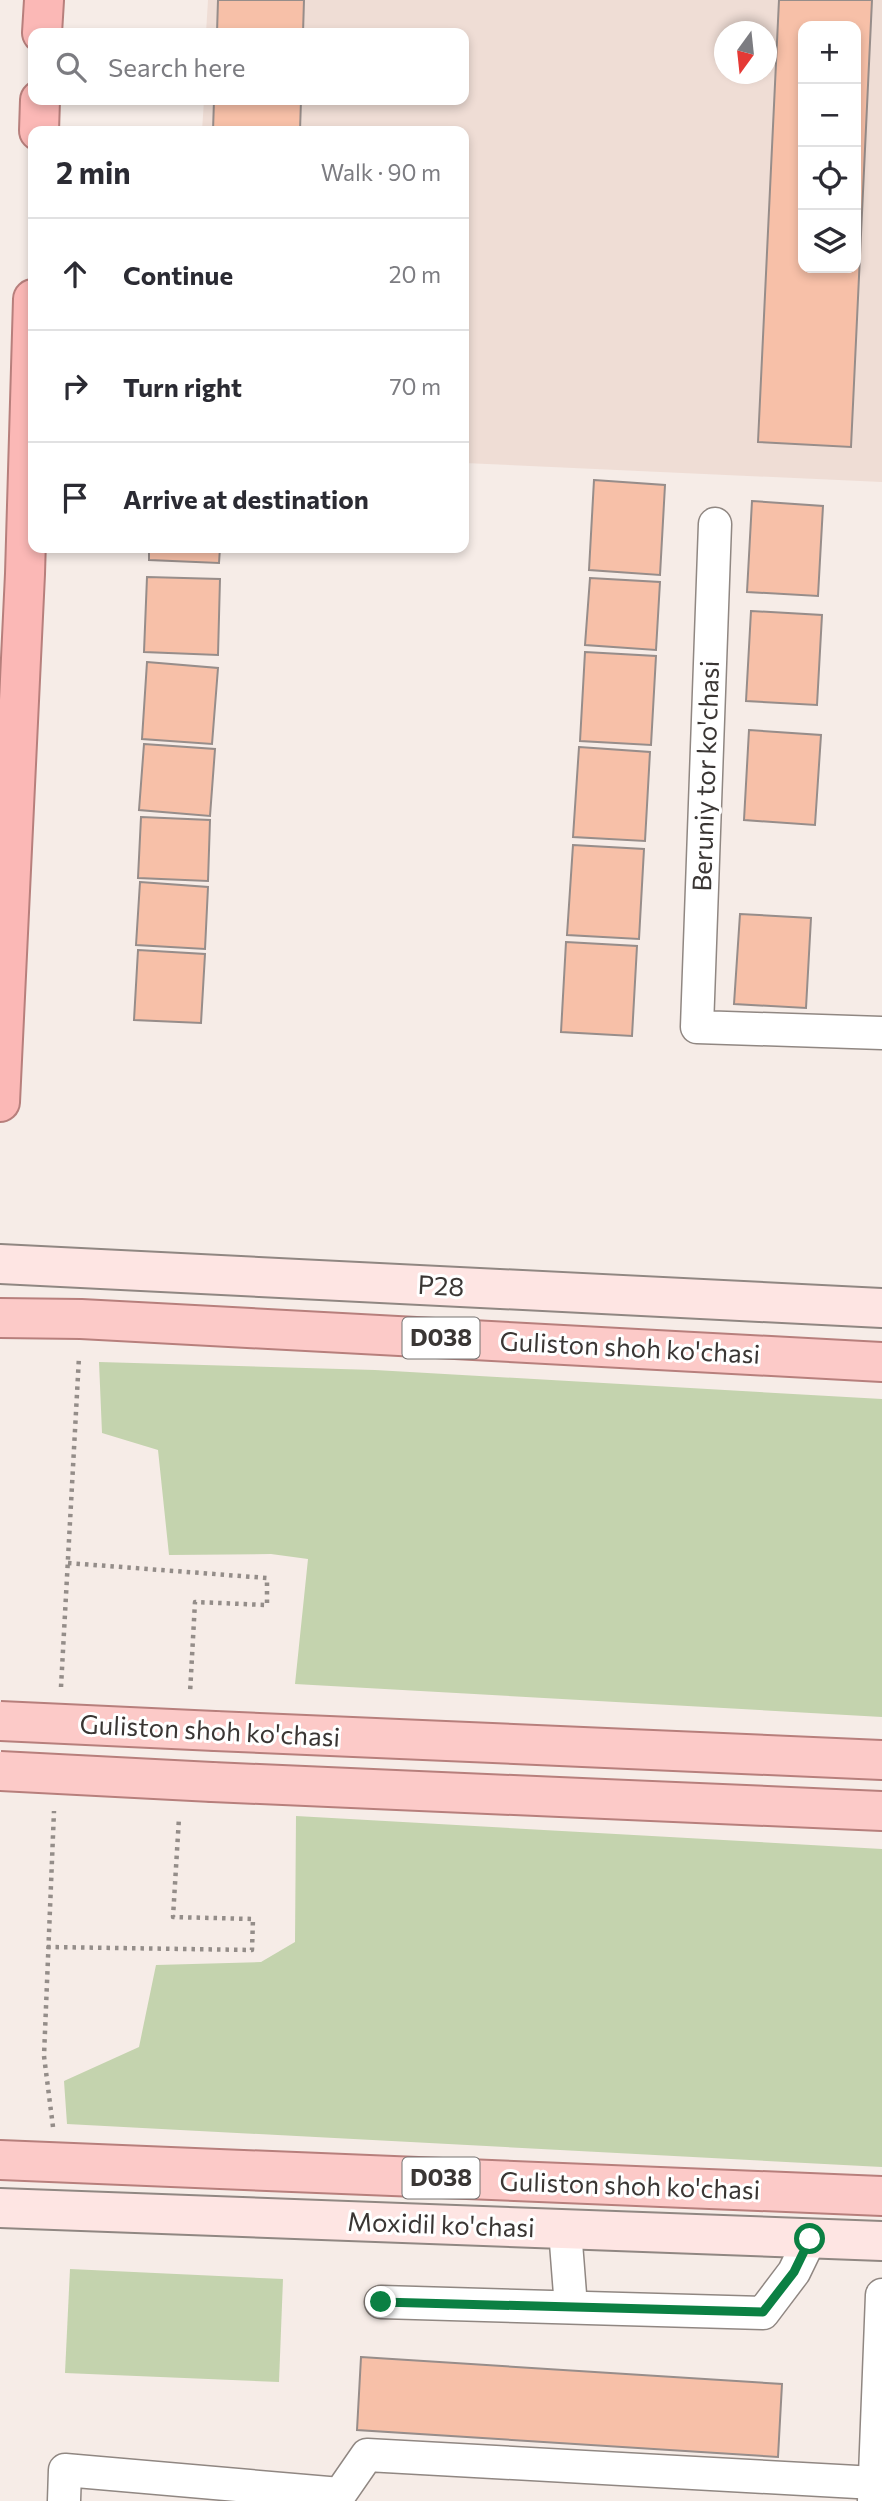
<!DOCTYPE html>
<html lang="en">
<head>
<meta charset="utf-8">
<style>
	body { margin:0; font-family:Commissioner,sans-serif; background:#f2f2f3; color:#2b2b33 }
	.controls { position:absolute; right:21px; top:21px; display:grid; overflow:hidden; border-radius:14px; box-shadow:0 4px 10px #0003 }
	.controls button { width:63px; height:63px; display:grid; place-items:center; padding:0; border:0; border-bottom:2px solid #e1e1e2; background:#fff; color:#2b2b33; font:35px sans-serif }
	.compass { position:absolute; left:714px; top:21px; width:63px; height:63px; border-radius:50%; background:#fff; box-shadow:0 4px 10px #0003; rotate:195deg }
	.stop { position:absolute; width:21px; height:21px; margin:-16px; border:5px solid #0b8043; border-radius:50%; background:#fff }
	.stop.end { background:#0b8043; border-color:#fff; box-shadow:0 2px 7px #0008 }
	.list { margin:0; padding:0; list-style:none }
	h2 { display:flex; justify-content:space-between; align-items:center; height:91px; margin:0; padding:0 28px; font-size:30px }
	h2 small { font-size:23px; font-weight:400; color:#7c7c81 }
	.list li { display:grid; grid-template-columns:46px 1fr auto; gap:21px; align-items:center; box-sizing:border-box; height:112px; padding:0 28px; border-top:2px solid #e1e1e2 }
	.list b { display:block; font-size:26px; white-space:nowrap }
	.list em { font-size:23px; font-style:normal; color:#7c7c81 }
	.icon { flex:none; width:38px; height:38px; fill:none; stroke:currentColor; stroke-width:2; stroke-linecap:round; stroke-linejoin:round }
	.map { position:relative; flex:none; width:882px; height:2501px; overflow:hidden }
	.search { position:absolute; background:#fff; box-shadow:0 4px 10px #0003; left:28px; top:28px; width:441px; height:77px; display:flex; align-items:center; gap:18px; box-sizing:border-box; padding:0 24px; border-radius:14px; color:#7c7c81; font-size:26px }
	.panel { position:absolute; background:#fff; box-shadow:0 4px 10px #0003; left:28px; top:126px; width:441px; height:427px; border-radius:14px }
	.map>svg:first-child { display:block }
	.built { fill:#efddd5; fill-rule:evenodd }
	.green { fill:#c4d3ae }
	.building { fill:#f7c0a8; stroke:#978d8a; stroke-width:2; fill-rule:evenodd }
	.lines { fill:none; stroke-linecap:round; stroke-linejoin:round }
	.minor-casing { stroke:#908782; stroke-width:35 }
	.secondary-casing { stroke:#908782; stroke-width:42 }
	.primary-casing { stroke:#b77f7c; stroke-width:42 }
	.trunk-casing { stroke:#b77f7c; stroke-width:42 }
	.path { stroke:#948d89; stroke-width:4.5; stroke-dasharray:3.5 5; stroke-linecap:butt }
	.minor { stroke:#fff; stroke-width:32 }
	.secondary { stroke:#fee5e3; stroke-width:38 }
	.primary { stroke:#fccac8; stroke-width:38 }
	.trunk { stroke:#fbb8b6; stroke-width:38 }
	.primary-bridge-casing { stroke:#b77f7c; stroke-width:42; stroke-linecap:butt }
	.primary-bridge { stroke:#fccac8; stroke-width:38 }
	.route { stroke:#0b8043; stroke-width:9 }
	.labels { text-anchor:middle; stroke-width:6; stroke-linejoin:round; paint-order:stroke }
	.shield { fill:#fff; stroke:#757271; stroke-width:2 }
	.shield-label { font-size:24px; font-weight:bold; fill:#3a3634 }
	.street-label { font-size:26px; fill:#3a3634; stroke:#fff }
</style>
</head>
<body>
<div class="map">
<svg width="882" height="2501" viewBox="0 0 882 2501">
	<rect width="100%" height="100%" fill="#f6ece7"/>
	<path class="built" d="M208,0H882V482L464,463V131H202L204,100H464V33H206ZM803,26H856V268H803ZM724,32H766V74H724Z"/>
	<g class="green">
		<path d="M99,1362L375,1370L882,1399V1717L295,1684L308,1559L271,1554L169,1555L158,1450L102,1433Z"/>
		<path d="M296,1816L882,1849V2167L67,2124L64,2081L139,2047L156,1965L261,1962L295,1942Z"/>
		<path d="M70,2269L283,2279L279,2382L65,2373Z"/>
	</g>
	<g class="building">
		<path d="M218,0H304L303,33H217Z"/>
		<path d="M779,0H872L851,447L758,442ZM803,26H856V268H803Z"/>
		<path d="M214,100H301L300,131H213Z"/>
		<path d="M594,480L665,485L660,575L589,570Z"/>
		<path d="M752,501L823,506L818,596L747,592Z"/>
		<path d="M149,548H220L219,563L149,560Z"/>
		<path d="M147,577L220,579L218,655L144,652Z"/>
		<path d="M590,578L660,582L656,650L585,645Z"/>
		<path d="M751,611L822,615L817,705L746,701Z"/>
		<path d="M585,652L656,656L651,745L580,741Z"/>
		<path d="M147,662L218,668L212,744L142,739Z"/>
		<path d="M749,730L821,735L815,825L744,820Z"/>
		<path d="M144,744L215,749L210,816L139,810Z"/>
		<path d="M579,747L650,752L645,841L573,837Z"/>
		<path d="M141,817L210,820L208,881L138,878Z"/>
		<path d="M573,845L644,849L639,939L567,935Z"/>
		<path d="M140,882L208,887L205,949L136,945Z"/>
		<path d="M740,914L811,918L806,1008L734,1004Z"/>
		<path d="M566,942L637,946L632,1036L561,1032Z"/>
		<path d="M138,950L205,954L201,1023L134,1020Z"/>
		<path d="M361,2357L782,2384L778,2457L357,2430Z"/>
	</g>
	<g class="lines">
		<defs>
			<g id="minor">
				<path d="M715,524L697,1027L882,1033"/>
				<path d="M565,2230L571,2307"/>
				<path d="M381,2302L763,2313L794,2272L810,2239"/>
				<path d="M64,2501L65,2470L340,2494L367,2455L875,2483"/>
				<path d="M874,2501L882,2295"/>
			</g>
			<g id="secondary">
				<path d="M0,1264L882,1308"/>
				<path d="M0,2208L882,2241"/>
			</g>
			<g id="primary">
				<path d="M0,1318L81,1319L882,1362"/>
				<path d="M215,1731L882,1760"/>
				<path d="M212,1782L882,1811"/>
				<path d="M0,2160L882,2196"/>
			</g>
			<g id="trunk">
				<path d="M42,33L44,0"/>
				<path d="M39,131L40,100"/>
				<path d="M0,1102L25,574L33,299"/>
			</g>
		</defs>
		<use href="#minor" class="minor-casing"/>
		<use href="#secondary" class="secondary-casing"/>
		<use href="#primary" class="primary-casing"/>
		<use href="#trunk" class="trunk-casing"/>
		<g class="path">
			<path d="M68,1563L267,1578V1605L195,1602L190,1693"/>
			<path d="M61,1687L79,1357"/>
			<path d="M47,1947L252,1950L253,1919L173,1917L179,1818"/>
			<path d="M53,2127L44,2056L54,1811"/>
		</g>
		<use href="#minor" class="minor"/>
		<use href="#secondary" class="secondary"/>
		<use href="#primary" class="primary"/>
		<use href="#trunk" class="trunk"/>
		<defs>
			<g id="primary-bridge">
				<path d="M0,1721L215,1731"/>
				<path d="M0,1771L212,1782"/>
			</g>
		</defs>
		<use href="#primary-bridge" class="primary-bridge-casing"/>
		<use href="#primary-bridge" class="primary-bridge"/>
	</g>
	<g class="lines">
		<path class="route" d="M381,2302L763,2312L794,2272L810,2239"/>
	</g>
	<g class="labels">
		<g class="shield">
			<rect x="402.5" y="1317.5" width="77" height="41" rx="5"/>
			<rect x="402.5" y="2157.5" width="77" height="41" rx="5"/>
		</g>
		<g class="shield-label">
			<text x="441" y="1346">D038</text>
			<text x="441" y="2186">D038</text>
		</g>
		<g class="street-label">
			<text transform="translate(706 776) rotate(-88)" y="9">Beruniy tor ko'chasi</text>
			<text transform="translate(441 1286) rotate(3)" y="9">Р28</text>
			<text transform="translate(630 1348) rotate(3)" y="9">Guliston shoh ko'chasi</text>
			<text transform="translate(210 1731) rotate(3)" y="9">Guliston shoh ko'chasi</text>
			<text transform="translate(630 2186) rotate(2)" y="9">Guliston shoh ko'chasi</text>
			<text transform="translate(441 2225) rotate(2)" y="9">Moxidil ko'chasi</text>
		</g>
	</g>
</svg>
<div class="controls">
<button>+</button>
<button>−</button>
<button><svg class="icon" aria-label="locate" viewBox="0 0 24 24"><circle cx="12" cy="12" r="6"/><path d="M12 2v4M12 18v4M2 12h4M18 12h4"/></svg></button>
<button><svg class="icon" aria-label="layers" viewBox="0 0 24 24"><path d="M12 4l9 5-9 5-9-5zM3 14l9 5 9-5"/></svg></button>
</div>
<svg class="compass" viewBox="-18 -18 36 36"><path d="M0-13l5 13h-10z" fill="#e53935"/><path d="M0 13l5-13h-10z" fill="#7c7c81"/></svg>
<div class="stop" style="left:810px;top:2239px"></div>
<div class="stop end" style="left:381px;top:2302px"></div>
<div class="search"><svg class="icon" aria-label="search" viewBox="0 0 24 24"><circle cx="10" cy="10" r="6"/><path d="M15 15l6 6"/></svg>Search here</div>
<section class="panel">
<h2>2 min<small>Walk · 90 m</small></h2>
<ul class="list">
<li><svg class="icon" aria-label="ahead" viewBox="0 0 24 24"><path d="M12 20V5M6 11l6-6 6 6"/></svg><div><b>Continue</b></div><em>20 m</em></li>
<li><svg class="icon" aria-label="right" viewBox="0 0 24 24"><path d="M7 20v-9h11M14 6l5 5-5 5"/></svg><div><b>Turn right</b></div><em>70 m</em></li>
<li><svg class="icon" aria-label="arrive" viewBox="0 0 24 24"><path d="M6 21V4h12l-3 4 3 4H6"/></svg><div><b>Arrive at destination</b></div></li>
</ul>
</section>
</div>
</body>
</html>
